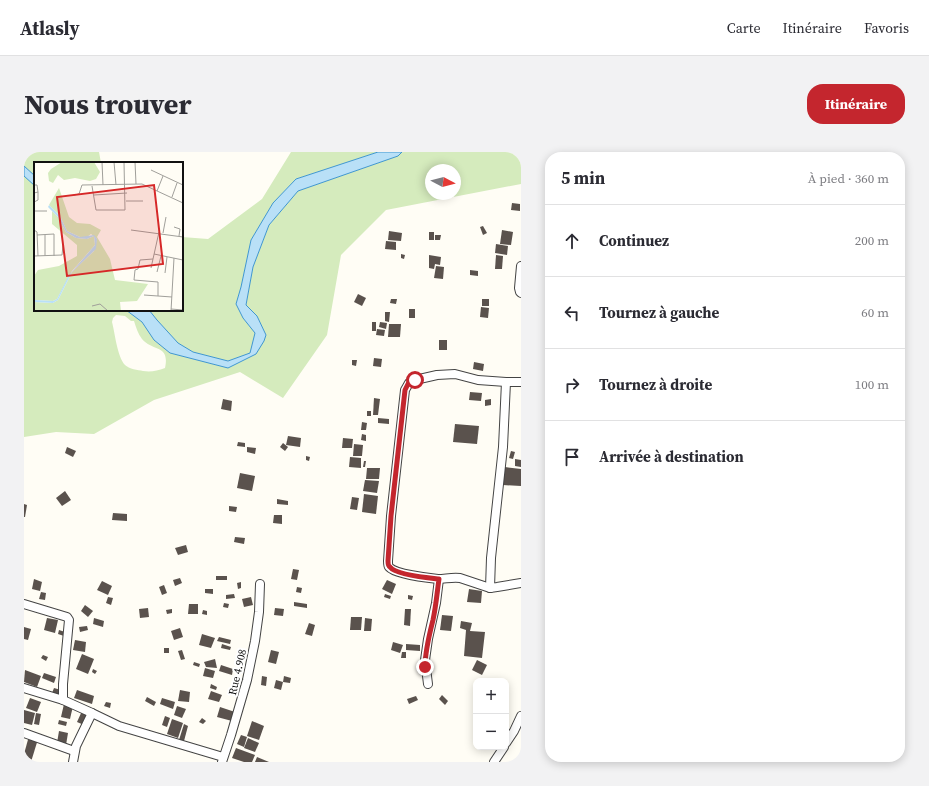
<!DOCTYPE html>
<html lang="fr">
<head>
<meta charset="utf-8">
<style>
	body { margin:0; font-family:"Source Serif 4",serif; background:#f2f2f3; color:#2b2b33 }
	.controls { position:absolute; right:12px; bottom:12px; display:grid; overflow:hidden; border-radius:8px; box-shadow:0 2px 10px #0003 }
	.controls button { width:36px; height:36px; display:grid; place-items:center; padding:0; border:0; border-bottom:1px solid #e1e1e2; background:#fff; color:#2b2b33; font:20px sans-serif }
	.compass { position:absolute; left:401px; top:12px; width:36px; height:36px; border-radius:50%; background:#fff; box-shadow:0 2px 10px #0003; rotate:97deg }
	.stop { position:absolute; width:12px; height:12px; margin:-9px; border:3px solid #c4262e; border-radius:50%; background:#fff }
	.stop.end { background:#c4262e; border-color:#fff; box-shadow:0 1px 4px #0008 }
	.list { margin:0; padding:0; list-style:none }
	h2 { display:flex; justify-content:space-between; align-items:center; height:52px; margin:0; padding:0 16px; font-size:17px }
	h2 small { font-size:13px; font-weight:400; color:#7c7c81 }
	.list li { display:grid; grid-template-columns:26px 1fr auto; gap:12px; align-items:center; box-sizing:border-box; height:72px; padding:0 16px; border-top:1px solid #e1e1e2 }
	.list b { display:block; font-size:15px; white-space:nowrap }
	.list em { font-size:13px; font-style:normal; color:#7c7c81 }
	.icon { flex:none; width:22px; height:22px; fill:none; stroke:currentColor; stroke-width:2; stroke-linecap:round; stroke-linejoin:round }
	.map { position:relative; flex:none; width:497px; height:610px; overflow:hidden; border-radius:16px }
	header { display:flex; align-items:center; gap:24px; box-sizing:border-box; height:56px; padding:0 20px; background:#fff; border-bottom:1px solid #e1e1e2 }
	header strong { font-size:19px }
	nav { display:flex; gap:22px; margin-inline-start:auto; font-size:14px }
	.intro { display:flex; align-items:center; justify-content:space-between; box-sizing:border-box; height:96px; padding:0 24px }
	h1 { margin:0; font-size:28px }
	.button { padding:10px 18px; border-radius:16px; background:#c4262e; color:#fff; font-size:14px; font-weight:700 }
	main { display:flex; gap:24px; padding:0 24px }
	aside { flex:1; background:#fff; border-radius:16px; box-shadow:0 2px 10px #0003 }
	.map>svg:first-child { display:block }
	.green { fill:#d5ebbd; fill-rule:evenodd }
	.water { fill:#b9e0f7; stroke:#3f96cf }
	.building { fill:#5a524d }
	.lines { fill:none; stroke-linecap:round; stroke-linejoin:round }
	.minor-casing { stroke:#444; stroke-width:10 }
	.minor { stroke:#fff; stroke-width:8 }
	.route { stroke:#c4262e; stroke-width:5 }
	.labels { text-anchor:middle; stroke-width:4; stroke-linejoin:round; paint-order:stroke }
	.street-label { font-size:11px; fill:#111; stroke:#fff }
	.inset-road { fill:none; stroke:#a09f9a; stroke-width:1 }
	.view { fill:#d62828; fill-opacity:0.15; stroke:#d62828; stroke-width:2 }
	.inset-edge { fill:none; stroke:#111; stroke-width:2 }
</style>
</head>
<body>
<header>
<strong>Atlasly</strong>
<nav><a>Carte</a><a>Itinéraire</a><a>Favoris</a></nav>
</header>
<div class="intro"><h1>Nous trouver</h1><a class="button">Itinéraire</a></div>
<main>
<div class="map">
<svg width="497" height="610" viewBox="0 0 497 610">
	<rect width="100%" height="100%" fill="#fffdf5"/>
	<g class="green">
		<path d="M0,0H75L77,11H11V24L0,14Z"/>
		<path d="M267,0H354L272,27L249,51L227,88L217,135L212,152L219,166L231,181L226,201L204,209L169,200L154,191L133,168L125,158H158V85L184,87L238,47Z"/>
		<path d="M378,0H497V32L362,58L317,103L303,183L259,246L216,220L130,248L70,282L32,280L0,285V24L11,34V158H102L118,170L130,188L146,201L204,216L232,202L242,183L233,164L222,153L229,115L245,73L274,39L374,4ZM407,18H431V42H407ZM92,163L101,164L107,169H110C112,175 114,182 118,187C129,200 146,192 141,216C133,219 127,220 119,219C114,218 105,217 101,213C93,204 91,181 88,170L89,166Z"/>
	</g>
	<g class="water">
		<path d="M354,0H378L374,4L274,39L245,73L229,115L222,153L233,164L242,183L240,189L232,202L204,216L146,201L130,188L118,170L102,158H125L133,168L154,191L169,200L204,209L226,201L231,181L219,166L212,152L217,135L227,88L249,51L272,27Z"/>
		<path d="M0,14L11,24V34L0,24Z"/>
	</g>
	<g class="building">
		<path d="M488,51L496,52V59L487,58Z"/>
		<path d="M459,74L463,81L459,83L456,75Z"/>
		<path d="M478,78L489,80L487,93L476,92Z"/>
		<path d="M365,79L378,81L377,89L364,88Z"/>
		<rect x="405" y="80" width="5" height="8"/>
		<path d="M411,83H417L416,88H411Z"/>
		<path d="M362,89L372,90V98L361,97Z"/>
		<path d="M472,92L484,94L483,103L471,101Z"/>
		<path d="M377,102L381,103L380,107L377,106Z"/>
		<path d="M405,103L417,105L416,113L411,112L410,117L405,116Z"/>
		<path d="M472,103L479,104L478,117H471Z"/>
		<path d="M412,114L420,115L419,127L410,126Z"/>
		<path d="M446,118L454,119V124L446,123Z"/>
		<path d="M334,142L342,146L338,154L330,150Z"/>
		<path d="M367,147H373L372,152L366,151Z"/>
		<rect x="458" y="147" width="7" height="7"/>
		<path d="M457,155L465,156L464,166L456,165Z"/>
		<rect x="385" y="157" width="6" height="9"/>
		<path d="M361,160H366L365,170L361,169Z"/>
		<rect x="348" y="170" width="4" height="9"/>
		<path d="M356,170L363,171L362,177L355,175Z"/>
		<path d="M365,172H377L376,185H364Z"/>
		<path d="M353,177L361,178L360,184L352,183Z"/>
		<rect x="415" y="188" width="8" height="10"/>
		<path d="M350,206L358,207L357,215L349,214Z"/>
		<path d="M328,208H333L332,214L328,213Z"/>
		<path d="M450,210L460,212L459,219L449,217Z"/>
		<path d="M446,240L458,241L457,249L445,248Z"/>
		<path d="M350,246L356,247L354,263H349Z"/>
		<path d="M199,247L208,249L207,259L197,257Z"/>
		<path d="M467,247V253L461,254V248Z"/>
		<rect x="343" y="259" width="4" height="5"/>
		<path d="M354,266L365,267V272L354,271Z"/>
		<path d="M338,270L343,271L342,278H337Z"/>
		<path d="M431,272L455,274L453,292L429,290Z"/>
		<path d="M338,282L342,283V289L337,288Z"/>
		<path d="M264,284L277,286L276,295L262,293Z"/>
		<path d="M319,286L329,287L328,296H318Z"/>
		<path d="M214,290L221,291V295L213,294Z"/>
		<path d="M259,291L264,295L261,299L256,295Z"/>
		<path d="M330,292L339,293L338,304H329Z"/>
		<path d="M43,295L52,299L49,305L41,301Z"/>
		<path d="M223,295L232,296L231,302L223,300Z"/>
		<path d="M487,299L491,300L489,307L485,306Z"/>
		<path d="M282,304L286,305L285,309L282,308Z"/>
		<path d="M326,305L337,306V316L325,315Z"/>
		<path d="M491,307L497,308V315L491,314Z"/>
		<path d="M340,309H342L341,315H339Z"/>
		<path d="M481,315L497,317V334L479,333Z"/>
		<path d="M343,316H356L355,327H342Z"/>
		<path d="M216,321L231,324L228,339L213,336Z"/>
		<path d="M341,328L355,329L353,341L339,339Z"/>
		<path d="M41,339L47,348L38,354L32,346Z"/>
		<path d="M340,342L354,344L352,362L338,360Z"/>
		<path d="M328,345L335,346L333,358L326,357Z"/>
		<path d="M253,347L264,349V353L253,352Z"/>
		<path d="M0,352L3,353L1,365H0Z"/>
		<path d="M205,354L213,355L212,360L205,359Z"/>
		<path d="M89,361L103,362V369L88,368Z"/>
		<path d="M250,363H258V372L249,371Z"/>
		<path d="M211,385L221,386L220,392L210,390Z"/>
		<path d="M162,393L164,400L154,403L151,396Z"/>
		<path d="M269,417L275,418L273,428L267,427Z"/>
		<rect x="192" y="424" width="11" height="4"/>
		<path d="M156,426L158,431L151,434L149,428Z"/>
		<path d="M10,427L18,430L16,439L8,437Z"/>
		<path d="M363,428L372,432L368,442L358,437Z"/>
		<path d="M78,429L88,434L84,443L73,438Z"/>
		<path d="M217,430V436L214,437L213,431Z"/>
		<path d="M140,433L143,441L138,443L135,435Z"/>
		<path d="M273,435L278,436L277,441L272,440Z"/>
		<path d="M181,437H189V442L181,441Z"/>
		<path d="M445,437L458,439L457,451L443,450Z"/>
		<path d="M17,440L22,441L21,448L15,447Z"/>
		<path d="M210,442L211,446L202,447V443Z"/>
		<path d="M361,442L367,444L366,447L360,445Z"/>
		<path d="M384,443L389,444L388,448L384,447Z"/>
		<path d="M84,445L89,446L87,453L82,451Z"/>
		<path d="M227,445L229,453L220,455L218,447Z"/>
		<path d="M270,450L283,452V456L270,454Z"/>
		<path d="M200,451L205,452L204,456L199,455Z"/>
		<path d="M165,452H174V462H164Z"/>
		<path d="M61,453L69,459L64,465L57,459Z"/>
		<path d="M124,456L125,465L116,466L115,457Z"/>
		<path d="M251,456L260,457L259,464L250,463Z"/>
		<path d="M148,457V461L143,462L142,458Z"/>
		<path d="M381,457H387L386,474L380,473Z"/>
		<path d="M179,458L183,459V463L178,462Z"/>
		<path d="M418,463L429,464L427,479L416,478Z"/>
		<path d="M327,465H338L337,478H326Z"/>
		<path d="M23,466L34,468L31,481L20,478Z"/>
		<path d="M70,466L80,469L79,475L69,472Z"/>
		<path d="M341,466L348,467L347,479H340Z"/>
		<path d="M437,469L448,471L446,479L461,480L458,506L440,504L442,478L436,476Z"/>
		<path d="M285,471L291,473L288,484L281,482Z"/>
		<path d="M63,474L64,478L56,480L55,475Z"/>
		<path d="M0,475L7,477L4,488L0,487Z"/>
		<path d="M156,476L159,485L150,488L147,479Z"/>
		<path d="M35,478L41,480L40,484L34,482Z"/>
		<path d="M178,482L191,486L187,496L175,493Z"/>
		<path d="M195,485L207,488L206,492L193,489Z"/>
		<path d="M51,488L62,490L61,500L49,498Z"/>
		<path d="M369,490L379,493L376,501L367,498Z"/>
		<path d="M198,492L207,495L206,498L197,496Z"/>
		<path d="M382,492L396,493V499L382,498Z"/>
		<rect x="140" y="496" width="5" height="5"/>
		<path d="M158,498L161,507L157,508L154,499Z"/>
		<path d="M247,498L255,500L252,512L244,510Z"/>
		<path d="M378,500H382V506H377Z"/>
		<path d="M58,502L70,507L64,522L52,517Z"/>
		<path d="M19,503L24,505L22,509L17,506Z"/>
		<path d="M191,507L193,516L182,515L180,510Z"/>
		<path d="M453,508L463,513L458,523L448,518Z"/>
		<path d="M170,510L176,512L175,515L169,513Z"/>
		<path d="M197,513L209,517L208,523L195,519Z"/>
		<path d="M181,516L191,519L189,526L179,524Z"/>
		<path d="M69,517L73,519L71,522L68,520Z"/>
		<path d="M1,518L17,524L13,535L0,530Z"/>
		<path d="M20,521L32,525L30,531L18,526Z"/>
		<path d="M238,524L243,525L242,534L237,533Z"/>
		<path d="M260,524L267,526L266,531L259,530Z"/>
		<path d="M252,528L259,530L257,538L250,536Z"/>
		<path d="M187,532L193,535L192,538L186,536Z"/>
		<path d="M30,536L37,538L35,544L28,541Z"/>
		<path d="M53,538L70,544L68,552L50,546Z"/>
		<path d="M156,538L166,540L165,550L154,549Z"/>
		<path d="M187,539L198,543L195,550L184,547Z"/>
		<path d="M418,543L424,549L421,553L415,547Z"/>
		<path d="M392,544L394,548L385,552L383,547Z"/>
		<path d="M123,545L132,550L130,554L121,549Z"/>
		<path d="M6,546L17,550L13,560L2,556Z"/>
		<path d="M138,546L151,550L149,557L136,552Z"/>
		<path d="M82,550L87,551L86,556L80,554Z"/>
		<path d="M40,552L49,554L46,567L37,565Z"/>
		<path d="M153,554L162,557L158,566L150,563Z"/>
		<path d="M196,555L211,560L208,569L193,565Z"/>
		<path d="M0,558L11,561L8,573L0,571Z"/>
		<path d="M58,559L64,561L60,573L53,570Z"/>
		<path d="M12,561L17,562L15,573L10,572Z"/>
		<path d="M141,564L146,566L143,575L138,573Z"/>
		<path d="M178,566L182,569L179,572L175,570Z"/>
		<path d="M148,567L159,571L154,586L143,582Z"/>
		<path d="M35,568L43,570L42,574L34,572Z"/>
		<path d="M228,569L240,574L235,588L223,584Z"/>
		<path d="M160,572L164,574L160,589L155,588Z"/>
		<path d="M35,579L44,581L42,593L33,591Z"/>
		<path d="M217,583L223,585L220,595L213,592Z"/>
		<path d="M5,584L14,587L7,610H0V602Z"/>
		<path d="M224,586L235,591L231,600L220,596Z"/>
		<path d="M212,596L231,603L228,610H220L208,606Z"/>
		<path d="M233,605L245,610H231Z"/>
	</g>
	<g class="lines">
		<defs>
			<g id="minor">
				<path d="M497,114L495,136L496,140L497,141"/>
				<path d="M497,230H482L454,228L431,222L413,223L391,228L385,231L381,238L367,364L364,409C364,411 364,414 365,415C371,422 404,426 414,427C421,427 428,425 436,426L466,436L473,435L497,431"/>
				<path d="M466,436L467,406L479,295L482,230"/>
				<path d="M0,452L43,465L45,468L39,532V548"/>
				<path d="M404,532L401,508L404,487L412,451L415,427"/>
				<path d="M0,536L39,548L68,561L95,574L199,605"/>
				<path d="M0,581L50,599"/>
				<path d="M482,591L490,579L497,564"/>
				<path d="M49,610L52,594L68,561"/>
				<path d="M198,610L207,583L223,528L231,489L235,460L236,432"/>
				<path d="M470,610L480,595"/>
			</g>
		</defs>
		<use href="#minor" class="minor-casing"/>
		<use href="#minor" class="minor"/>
	</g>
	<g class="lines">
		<path class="route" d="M391,228L385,230L381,238L367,364L364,409C364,411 364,414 366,415C372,423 405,426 415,427C413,441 412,454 409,468C405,484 401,499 401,515"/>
	</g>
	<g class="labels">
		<g class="street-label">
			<text transform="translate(213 520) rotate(-77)" y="4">Rue 4.908</text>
		</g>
	</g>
	<g transform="translate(10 10)">
		<rect width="149" height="149" fill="#fffdf5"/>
		<path d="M28,0H60L66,10L62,17L56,19L41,16L30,18L24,13L19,21L15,19L14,11L17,7ZM25,26L35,55L43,61L56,62L67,68L63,75L76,97L81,118L114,122L103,139L86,140L87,149H0V140L19,141L24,138L38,110L60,89L63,77L57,72L53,75H46L33,69L26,54L15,43ZM18,49L24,55L32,70L42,76L53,77L60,74L61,83L38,109L23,137L19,139L0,138V114L4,108L25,104L43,94V83L18,62Z" fill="#d5ebbd"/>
		<path d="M25,25L15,43L26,54L33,69L46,75L60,73L63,77L62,87L38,110L24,138L19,141L0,140L1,138L19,139L23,137L35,113L61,83L60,74L53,77L42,76L32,70L24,55L14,45Z" fill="#b9e0f7"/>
		<path class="inset-road" d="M68,0L69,23M80,0L82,23M101,0L102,22M117,8L149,23M0,23H3L4,30L0,31M58,24L62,48H91L90,0M123,29L129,14M40,33L45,32L48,23L108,22L149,41M60,33L93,31M138,35L143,21M92,39H109M0,40L4,38V30M0,49H13M140,65L146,67L145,74M0,68L3,70L4,94M97,68L149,75M129,71L132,55M3,73L20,72V94M11,73V94M120,92L149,98M0,94L28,93L29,83M119,97L106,98L104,107L101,108L100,118L124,120V134M117,106L125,70M123,110L127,94M131,111L133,95M110,133L138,135M58,144L66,142L74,149M137,147L149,148M137,149L140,96"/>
		<path class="view" d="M120,23L129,102L33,114L23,35Z"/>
		<rect width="149" height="149" class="inset-edge"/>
	</g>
</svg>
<div class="controls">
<button>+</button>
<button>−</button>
</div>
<svg class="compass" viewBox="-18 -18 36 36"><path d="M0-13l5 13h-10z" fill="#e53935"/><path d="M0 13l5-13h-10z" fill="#7c7c81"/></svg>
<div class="stop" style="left:391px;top:228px"></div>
<div class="stop end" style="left:401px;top:515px"></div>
</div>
<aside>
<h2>5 min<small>À pied · 360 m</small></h2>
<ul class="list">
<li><svg class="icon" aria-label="ahead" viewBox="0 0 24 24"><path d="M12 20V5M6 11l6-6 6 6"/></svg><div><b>Continuez</b></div><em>200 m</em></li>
<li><svg class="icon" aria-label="left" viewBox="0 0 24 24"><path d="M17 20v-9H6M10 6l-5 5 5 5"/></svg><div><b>Tournez à gauche</b></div><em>60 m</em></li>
<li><svg class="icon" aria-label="right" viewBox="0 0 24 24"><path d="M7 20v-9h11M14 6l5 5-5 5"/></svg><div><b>Tournez à droite</b></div><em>100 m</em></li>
<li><svg class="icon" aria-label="arrive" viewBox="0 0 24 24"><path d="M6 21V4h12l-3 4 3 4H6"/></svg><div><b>Arrivée à destination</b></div></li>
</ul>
</aside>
</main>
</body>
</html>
